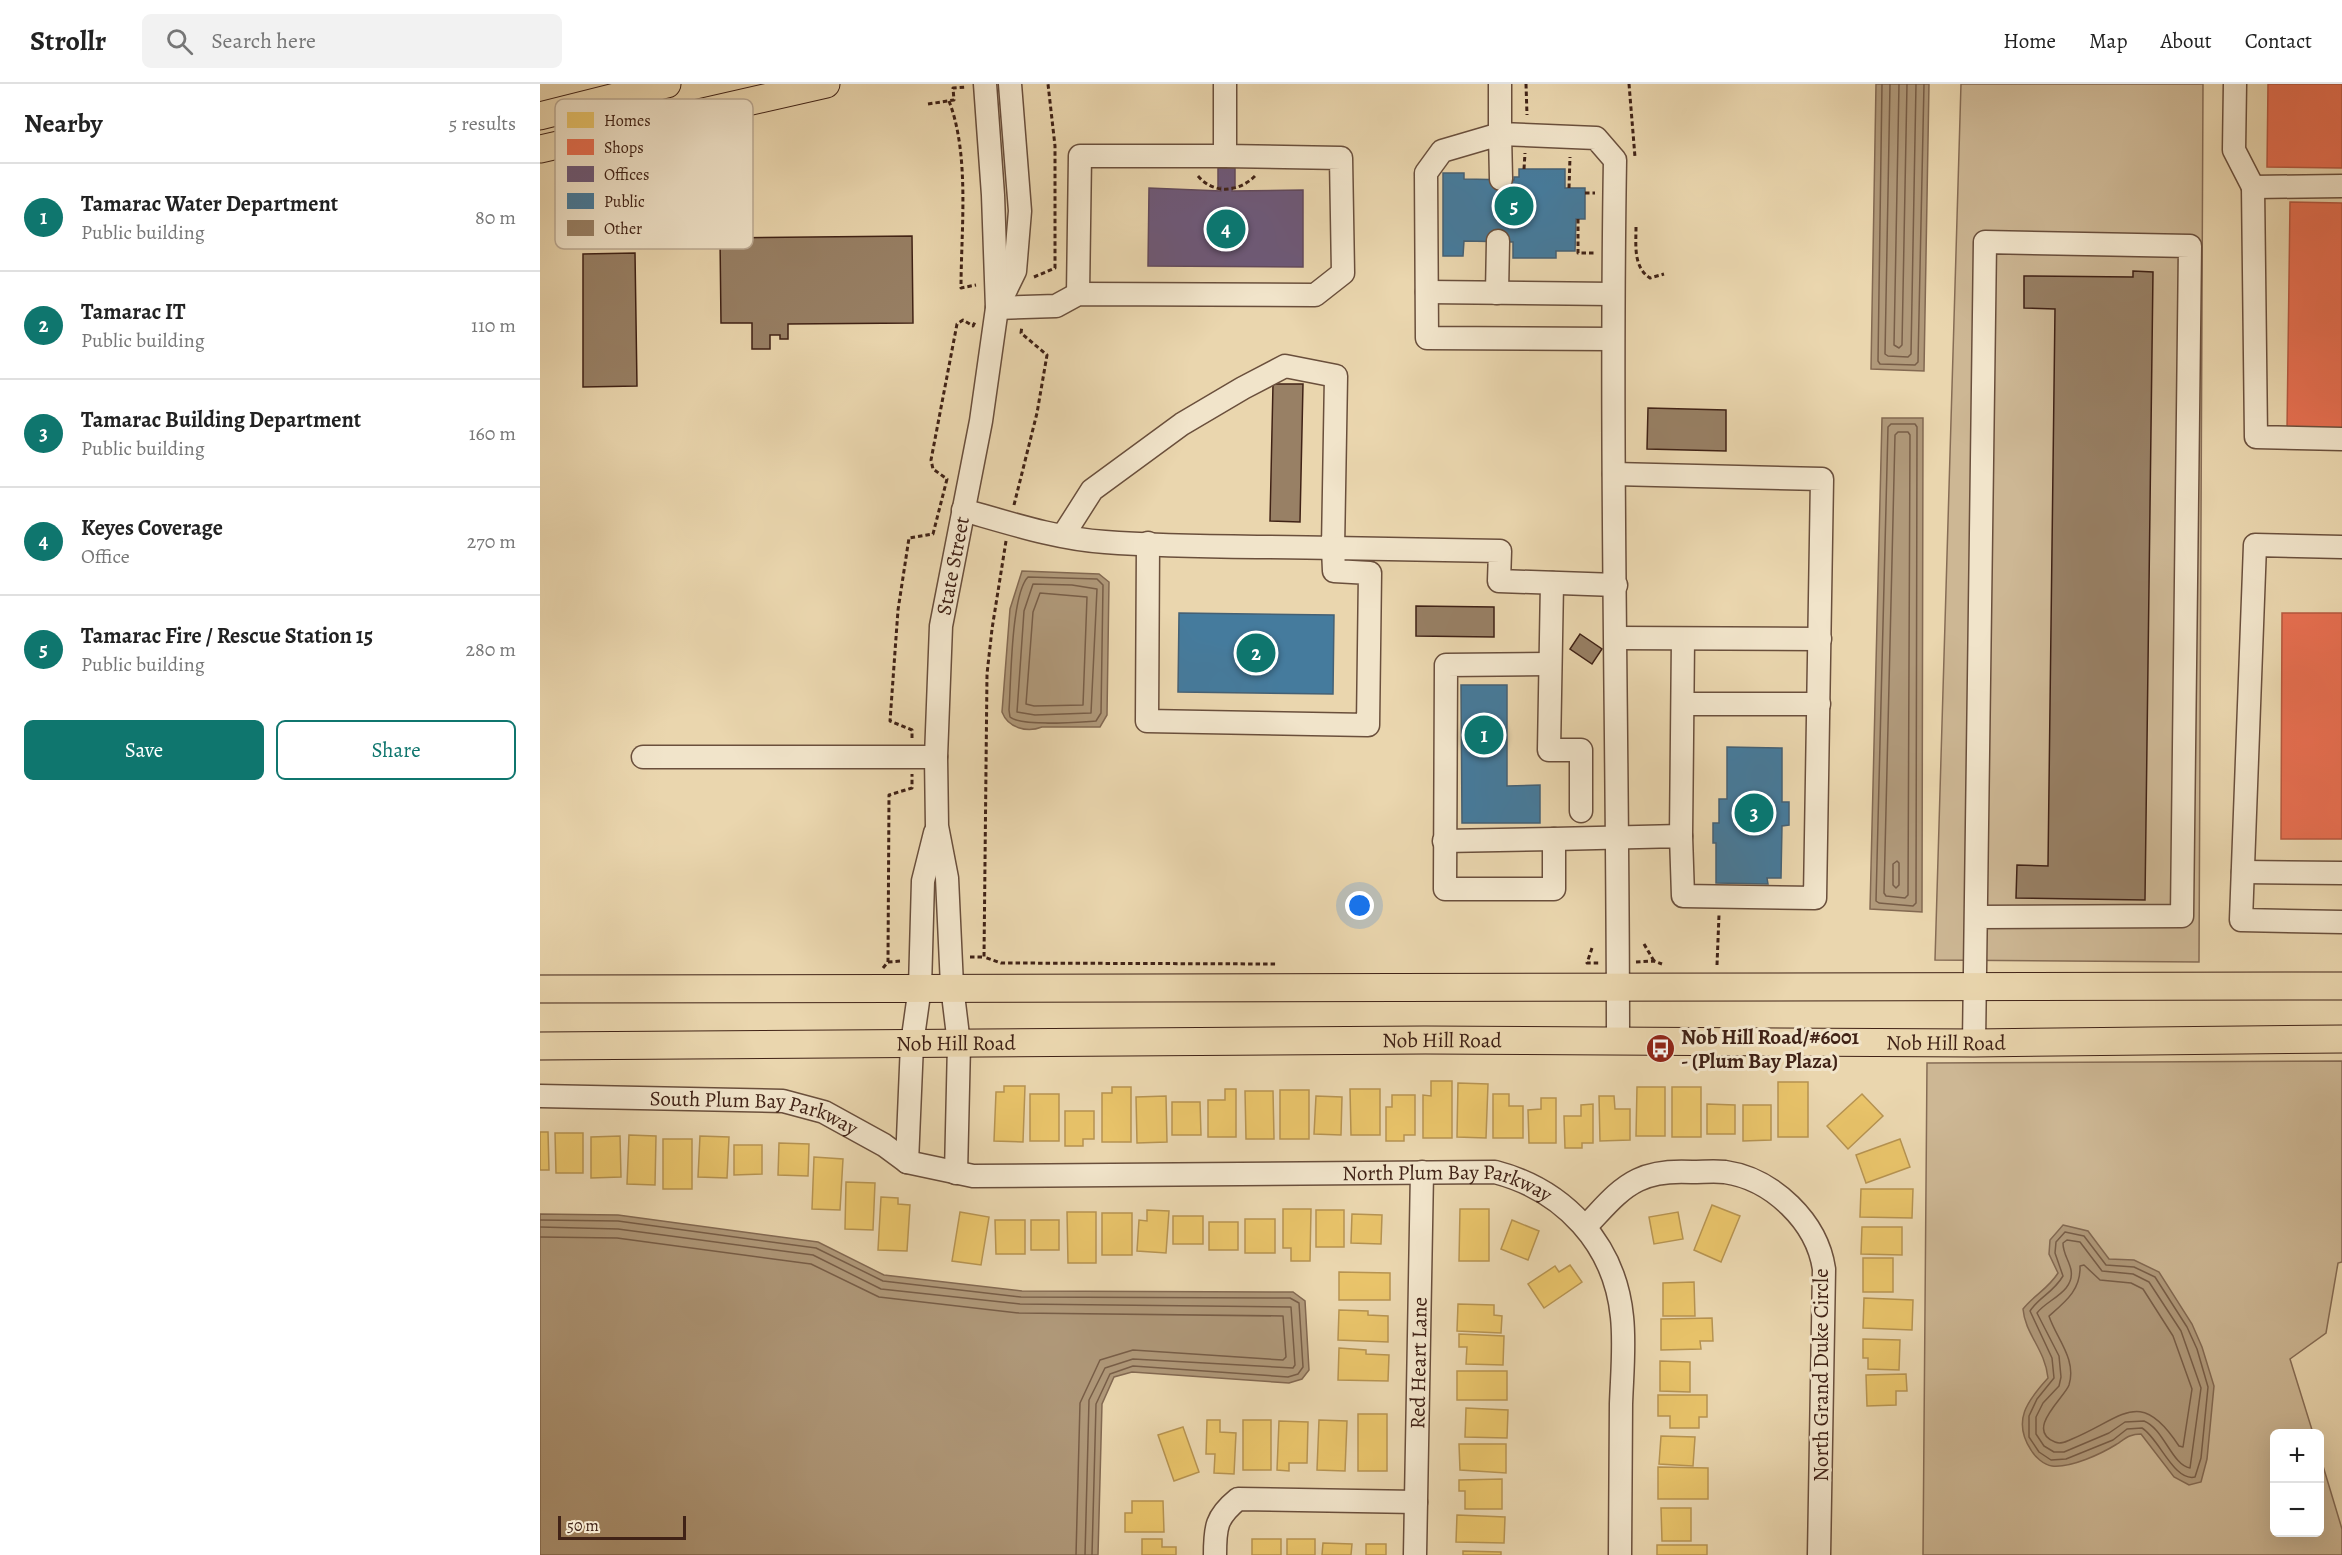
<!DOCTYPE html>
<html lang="en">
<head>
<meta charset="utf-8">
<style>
	body { margin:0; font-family:Alegreya,serif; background:#f2f2f2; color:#222 }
	.controls { position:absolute; right:18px; bottom:18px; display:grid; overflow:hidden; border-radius:9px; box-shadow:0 6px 24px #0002 }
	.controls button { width:54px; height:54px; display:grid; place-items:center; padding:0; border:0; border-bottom:2px solid #e0e0e0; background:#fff; color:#222; font:30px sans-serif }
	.scale { position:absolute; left:18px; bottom:15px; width:128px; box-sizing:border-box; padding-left:6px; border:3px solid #402216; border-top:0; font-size:16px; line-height:21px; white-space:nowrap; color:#402216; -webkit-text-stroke:4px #f1e4ca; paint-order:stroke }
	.you { position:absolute; left:820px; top:822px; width:21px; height:21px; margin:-15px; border:4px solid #fff; border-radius:50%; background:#1a73e8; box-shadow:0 0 0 9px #1a73e833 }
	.badge { display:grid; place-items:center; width:39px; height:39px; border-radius:50%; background:#0f766e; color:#fff; font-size:20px; font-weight:700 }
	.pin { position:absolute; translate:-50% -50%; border:3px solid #fff; box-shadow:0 2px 6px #0006 }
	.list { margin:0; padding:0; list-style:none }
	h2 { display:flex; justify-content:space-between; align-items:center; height:78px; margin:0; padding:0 24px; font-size:26px }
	h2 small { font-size:20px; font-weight:400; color:#767676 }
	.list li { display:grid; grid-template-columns:39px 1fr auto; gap:18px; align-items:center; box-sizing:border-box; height:108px; padding:0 24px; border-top:2px solid #e0e0e0 }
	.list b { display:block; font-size:22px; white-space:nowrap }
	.list p { margin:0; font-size:20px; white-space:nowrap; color:#767676 }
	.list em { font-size:20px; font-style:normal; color:#767676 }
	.actions { display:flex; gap:12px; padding:18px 24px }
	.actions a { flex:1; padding:14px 0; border:2px solid #0f766e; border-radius:9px; text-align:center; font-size:21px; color:#0f766e }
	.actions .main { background:#0f766e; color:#fff }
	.icon { flex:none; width:33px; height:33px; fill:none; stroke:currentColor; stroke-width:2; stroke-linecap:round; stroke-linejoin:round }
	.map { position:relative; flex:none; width:1802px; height:1471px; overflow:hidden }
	header { display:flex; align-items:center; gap:36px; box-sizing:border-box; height:84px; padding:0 30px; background:#fff; border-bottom:2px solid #e0e0e0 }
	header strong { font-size:28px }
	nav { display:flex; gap:33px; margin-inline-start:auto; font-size:21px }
	.search { width:420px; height:54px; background:#f2f2f2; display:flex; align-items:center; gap:15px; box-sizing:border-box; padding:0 21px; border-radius:9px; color:#767676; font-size:22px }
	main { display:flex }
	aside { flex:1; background:#fff }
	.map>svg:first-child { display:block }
	.green { fill:#cdb794; stroke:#866c55; stroke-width:1.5 }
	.water { fill:#b0997a; stroke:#836952; stroke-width:1.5 }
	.homes { fill:#e9c46a; stroke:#b69351; stroke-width:1.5 }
	.shops { fill:#e76f51; stroke:#b5583f; stroke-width:1.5 }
	.offices { fill:#6d597a; stroke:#60485c; stroke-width:1.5 }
	.public { fill:#457b9d; stroke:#446074; stroke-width:1.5 }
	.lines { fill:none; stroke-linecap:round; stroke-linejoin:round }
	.shore { stroke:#785e48; stroke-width:1.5 }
	.building { fill:#988065; stroke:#402216; stroke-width:1.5 }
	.minor-casing { stroke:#6a4f3c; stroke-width:25 }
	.major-casing { stroke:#402216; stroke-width:29 }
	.path { stroke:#402216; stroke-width:3; stroke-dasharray:4.5 3; stroke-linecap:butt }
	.minor { stroke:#f1e4ca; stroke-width:22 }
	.major { stroke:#ead6ae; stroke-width:27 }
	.labels { text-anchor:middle; stroke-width:6; stroke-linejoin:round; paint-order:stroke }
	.street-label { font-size:21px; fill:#402216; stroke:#f1e4ca }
	.poi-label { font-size:21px; font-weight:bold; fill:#402216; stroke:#f1e4ca; text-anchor:start }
	.key { fill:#f1e4ca; stroke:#bcaa94; stroke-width:1.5 }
	.key-label { font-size:16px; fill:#402216 }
</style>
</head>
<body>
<header>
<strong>Strollr</strong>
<div class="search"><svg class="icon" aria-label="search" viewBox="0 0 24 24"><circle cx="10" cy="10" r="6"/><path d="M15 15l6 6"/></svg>Search here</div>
<nav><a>Home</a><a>Map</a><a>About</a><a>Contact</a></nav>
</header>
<main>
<aside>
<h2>Nearby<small>5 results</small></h2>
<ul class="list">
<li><span class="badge">1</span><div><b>Tamarac Water Department</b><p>Public building</p></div><em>80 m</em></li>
<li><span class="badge">2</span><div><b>Tamarac IT</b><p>Public building</p></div><em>110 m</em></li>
<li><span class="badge">3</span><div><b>Tamarac Building Department</b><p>Public building</p></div><em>160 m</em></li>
<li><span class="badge">4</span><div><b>Keyes Coverage</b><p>Office</p></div><em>270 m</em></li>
<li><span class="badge">5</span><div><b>Tamarac Fire / Rescue Station 15</b><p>Public building</p></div><em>280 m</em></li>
</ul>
<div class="actions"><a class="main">Save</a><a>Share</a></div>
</aside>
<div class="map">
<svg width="1802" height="1471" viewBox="0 0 1802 1471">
	<rect width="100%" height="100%" fill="#ead6ae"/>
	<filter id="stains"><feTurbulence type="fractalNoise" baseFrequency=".00333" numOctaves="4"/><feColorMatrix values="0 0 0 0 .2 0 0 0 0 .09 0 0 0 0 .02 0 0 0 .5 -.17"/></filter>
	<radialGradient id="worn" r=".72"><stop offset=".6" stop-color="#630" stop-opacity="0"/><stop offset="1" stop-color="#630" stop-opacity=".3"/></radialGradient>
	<g class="green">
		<path d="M1421,0H1663L1659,878L1395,876Z"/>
		<path d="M1802,977V1178L1798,1179L1786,1249L1750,1275L1773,1349L1734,1350V1448H1780V1372L1802,1445V1471H1383L1387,979Z"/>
	</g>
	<g class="water">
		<path d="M1336,0H1389L1384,287L1331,285Z"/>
		<path d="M1342,334H1383L1382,828L1330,825Z"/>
		<path d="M482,487L559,490L569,498L567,631L560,643H502C487,649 468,644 462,628L470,525Z"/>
		<path d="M0,1130L78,1131L278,1158L344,1191L482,1207L753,1208L765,1217L769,1286L762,1295L749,1299L592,1288L574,1293L562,1320L558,1471H0Z"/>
		<path d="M1523,1141L1548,1147L1569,1175L1594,1176L1619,1188L1652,1240L1662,1263L1674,1302L1667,1375L1661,1398L1649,1401L1634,1393L1601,1350C1590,1350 1586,1354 1577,1360C1561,1370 1531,1384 1512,1382C1504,1381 1495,1373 1491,1366C1472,1337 1487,1317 1508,1294C1505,1265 1485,1250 1483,1225C1494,1211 1508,1205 1518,1189L1509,1170L1510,1156Z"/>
	</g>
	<g class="homes">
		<path d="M891,997H912V1054H883V1011L891,1012Z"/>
		<rect x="1238" y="998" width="30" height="55"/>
		<path d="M918,999L948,1000L946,1054L917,1053Z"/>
		<path d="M464,1002H485L483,1058L454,1057L456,1008H464Z"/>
		<path d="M572,1003H591V1058H562V1009H572Z"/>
		<path d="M1097,1003H1125V1052H1096Z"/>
		<rect x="1132" y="1003" width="29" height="50"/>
		<path d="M685,1005H696V1053H668V1016H685Z"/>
		<path d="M810,1005H840V1051H811Z"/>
		<rect x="740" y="1006" width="29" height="49"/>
		<path d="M705,1007H733L734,1055H706Z"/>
		<rect x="490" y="1010" width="29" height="47"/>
		<path d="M953,1010H969V1022H983V1054H953Z"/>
		<path d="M1322,1010L1343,1032L1308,1065L1287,1042Z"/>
		<path d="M852,1011H875V1051H864V1057H846V1023H852Z"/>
		<path d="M626,1012L627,1058L597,1059L596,1013Z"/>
		<path d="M776,1012L802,1013L801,1051L774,1050Z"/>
		<path d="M1059,1012H1074L1075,1025H1090V1056L1060,1057Z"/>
		<path d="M1001,1014H1016V1059H989L988,1026L1001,1025Z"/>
		<path d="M632,1018H660L661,1051H632Z"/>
		<path d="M1053,1020V1059H1042V1064H1025L1024,1032H1041V1021Z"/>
		<path d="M1167,1020L1195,1021V1050H1167Z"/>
		<path d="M1203,1021H1231V1056L1203,1057Z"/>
		<path d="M525,1027H554V1055H543V1062H525Z"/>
		<path d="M0,1048H8L9,1086H0Z"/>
		<path d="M15,1049H43V1089H16Z"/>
		<path d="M89,1051L116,1052L115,1101L87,1100Z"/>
		<path d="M80,1052L81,1093L51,1094V1053Z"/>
		<path d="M160,1052L189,1053L187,1094L158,1093Z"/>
		<rect x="123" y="1055" width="29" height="50"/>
		<path d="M1360,1055L1370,1083L1326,1099L1316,1071Z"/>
		<path d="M239,1059L269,1060L268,1092L238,1091Z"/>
		<path d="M194,1061H222V1090L194,1091Z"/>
		<path d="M274,1073L303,1075L300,1126L272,1125Z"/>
		<path d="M306,1098L335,1099L333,1146L305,1145Z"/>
		<path d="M1321,1105H1373L1372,1134L1320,1133Z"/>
		<path d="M341,1113L358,1114V1120L370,1121L367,1167L338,1166Z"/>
		<path d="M1172,1121L1200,1132L1181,1178L1154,1166Z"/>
		<path d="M743,1125H771L770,1177H751V1164H743Z"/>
		<path d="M920,1125H949V1177H919Z"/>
		<path d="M607,1126L629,1127L626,1169L597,1167L599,1136L607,1137Z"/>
		<rect x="776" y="1126" width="28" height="37"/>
		<path d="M420,1128L449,1133L441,1181L412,1177Z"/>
		<path d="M527,1128H556V1179H528Z"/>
		<path d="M1138,1128L1143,1155L1114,1160L1109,1133Z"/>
		<rect x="562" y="1129" width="30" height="42"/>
		<path d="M812,1130L842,1131L841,1160L811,1159Z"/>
		<rect x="633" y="1132" width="30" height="28"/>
		<rect x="705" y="1135" width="30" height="34"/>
		<path d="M455,1136H485V1170H456Z"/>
		<rect x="491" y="1136" width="28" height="30"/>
		<path d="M972,1136L999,1147L988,1176L961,1165Z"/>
		<rect x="669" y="1138" width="29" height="28"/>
		<path d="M1322,1143H1362V1171L1321,1170Z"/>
		<rect x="1323" y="1174" width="30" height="34"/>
		<path d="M1030,1181L1042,1198L1004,1224L988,1200L1015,1182L1019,1188Z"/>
		<path d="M799,1188L850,1189V1216H799Z"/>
		<path d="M1154,1198L1155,1232H1123V1199Z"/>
		<path d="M1324,1214L1373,1216L1372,1246L1323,1244Z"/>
		<path d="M918,1220L954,1221V1231L962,1232L961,1249L917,1247Z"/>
		<path d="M799,1226L828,1227V1231L848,1232V1258L798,1256Z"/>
		<path d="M1172,1234L1173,1257H1160L1161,1265L1121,1266V1235Z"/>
		<path d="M919,1250L964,1252L963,1281L926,1280L927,1263H919Z"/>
		<path d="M1323,1255L1360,1256L1359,1286L1328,1285V1274H1323Z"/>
		<path d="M799,1264L826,1266V1270L849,1271L848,1297L798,1296Z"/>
		<path d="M1120,1277L1150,1278V1308L1120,1307Z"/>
		<rect x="917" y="1287" width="50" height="29"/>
		<path d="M1366,1290L1367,1307H1356V1321L1327,1322L1326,1291Z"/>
		<path d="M1118,1311H1167V1333H1159V1344H1130V1332H1118Z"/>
		<path d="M926,1324L968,1326L967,1354L925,1353Z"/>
		<rect x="818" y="1330" width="29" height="57"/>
		<path d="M667,1336H680V1348L696,1349L694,1390L674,1389L675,1370H666Z"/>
		<rect x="703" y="1336" width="28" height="50"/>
		<path d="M779,1336L807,1337L805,1387L777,1386Z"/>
		<path d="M739,1337L768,1338L767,1379H749V1387L737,1386Z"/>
		<path d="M643,1343L659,1388L634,1397L618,1351Z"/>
		<path d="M1121,1352L1155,1353L1153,1382L1119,1380Z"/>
		<path d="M919,1360H966V1389L920,1386Z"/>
		<path d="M1118,1383L1168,1384V1415H1118Z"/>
		<path d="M962,1395V1425H925V1407H919V1396Z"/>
		<path d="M592,1417H623L624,1448H585V1429H592Z"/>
		<path d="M1121,1424H1151V1457H1122Z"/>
		<path d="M917,1431L965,1433L964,1459L916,1458Z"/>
		<path d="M602,1455H622V1463H636V1471H602Z"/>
		<rect x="712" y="1455" width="29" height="16"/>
		<rect x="747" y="1455" width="28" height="16"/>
		<path d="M783,1459L812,1460L811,1471H782Z"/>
		<rect x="826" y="1460" width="20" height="11"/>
		<rect x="1117" y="1461" width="50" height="10"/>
		<path d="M923,1467L961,1468V1471H923Z"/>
	</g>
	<g class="shops">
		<path d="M1728,0H1802V84L1727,83Z"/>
		<path d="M1750,118L1802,119V346H1747Z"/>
		<path d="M1742,529H1802V755H1741Z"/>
	</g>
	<path class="offices" d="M678,84H695V103H692V107L763,106V183L608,182L609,104L681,107V103H678Z"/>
	<g class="public">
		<path d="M979,85H1025V104H1045V135H1036L1035,167H1016V174H973V158L924,157L923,172H903V89H924V95L974,96V93H979Z"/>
		<path d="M639,529L794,531L793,610L638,608Z"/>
		<path d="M921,601H967V702L1000,701V739H922Z"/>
		<path d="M1187,663L1242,664V718H1249V741L1242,742L1241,794H1227L1228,800L1176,799V759H1173V739H1179V715H1187Z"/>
	</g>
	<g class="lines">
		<g class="shore">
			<path d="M1342,0L1338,277L1340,280L1375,281L1378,278L1384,0"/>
			<path d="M1350,0L1345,270L1348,272L1368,273L1371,270L1376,0"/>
			<path d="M1359,0L1354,261L1359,264L1362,261L1367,0"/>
			<path d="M1351,340H1375L1377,343L1376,819L1373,822L1339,819L1336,817L1348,343Z"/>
			<path d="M1358,348H1368L1370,351L1368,811L1365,814L1346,812L1344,809L1355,351Z"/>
			<path d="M488,493L557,495L563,501L561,629L556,637C539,638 481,643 470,633L469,626C471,599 471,510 488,493Z"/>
			<path d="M493,500L532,501L557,505L551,629L495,631L477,628L484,527Z"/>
			<path d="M500,509L547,513L543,621L494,622L486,620L493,528Z"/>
			<path d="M1357,777L1359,779V801L1356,804L1353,801V780Z"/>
			<path d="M0,1136L78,1137L276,1164L343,1197L481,1213L750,1214L759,1219L763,1283L758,1290L748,1293L593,1282L570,1290L556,1320L552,1471"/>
			<path d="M0,1143L78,1145L273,1171L341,1205L480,1220L751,1223L755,1281L753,1284L593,1275L565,1284L549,1316L545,1471"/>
			<path d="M1525,1148L1544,1152L1566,1181L1594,1183L1615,1193L1647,1243L1657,1265L1668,1303L1661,1374L1655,1393C1634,1398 1619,1354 1602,1344L1587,1345L1573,1356L1526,1375L1511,1376L1499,1368L1489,1353V1332L1497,1315L1514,1294L1512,1274L1490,1227C1499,1213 1513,1209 1523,1192L1515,1169L1516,1158Z"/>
			<path d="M0,1153L77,1154L271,1180L339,1213L479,1229L743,1232L746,1273L743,1276L593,1266L560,1276L540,1319L536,1471"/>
			<path d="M1527,1156L1540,1158L1562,1187L1593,1190L1609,1198L1641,1247L1661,1304L1650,1384C1632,1381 1624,1345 1604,1337L1585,1338L1569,1349L1524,1368H1514L1504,1362L1496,1350V1333L1503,1319L1519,1302L1521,1293L1519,1272L1497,1229C1506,1216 1535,1208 1531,1186C1529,1176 1523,1170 1523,1159Z"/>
			<path d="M1544,1181L1560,1196L1591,1199L1603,1205L1633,1252L1652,1305L1643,1363L1639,1362C1600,1302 1583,1334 1532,1355C1527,1357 1521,1361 1515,1358C1484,1346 1525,1313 1529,1301C1537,1275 1516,1254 1509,1232C1525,1218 1541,1206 1540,1182Z"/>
		</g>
	</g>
	<g class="building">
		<path d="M372,152L373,239L248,240V255H240V251H230V265H212V239H181L180,154Z"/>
		<path d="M95,169L97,302L43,303V170Z"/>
		<path d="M1593,187L1613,188L1605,816L1476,814L1477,781L1508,782L1515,225L1484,224V192L1593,193Z"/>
		<path d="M733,300H763L760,438L730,437Z"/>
		<path d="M1108,324L1186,326V367L1107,365Z"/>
		<path d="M876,522L954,523V553L876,552Z"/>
		<path d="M1040,550L1062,565L1052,580L1030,565Z"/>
	</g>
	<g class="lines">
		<defs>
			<g id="minor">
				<path d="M960,0V50L1056,54L1075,76C1070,370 1078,663 1078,956"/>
				<path d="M1695,0L1694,66L1713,103L1802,102"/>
				<path d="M961,95L960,50L902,67L886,89L887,254L1072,255"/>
				<path d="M1713,103L1716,353L1802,355"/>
				<path d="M887,208L1072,210"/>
				<path d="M957,209L958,157"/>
				<path d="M538,210L540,72H685"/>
				<path d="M458,222L475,187L480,127L470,0"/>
				<path d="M457,224L516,222L538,210L775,211L803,189L801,74L685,72V0"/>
				<path d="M423,426C469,439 518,455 565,458C641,464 718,462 793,464L796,292L745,282L703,304L642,340L552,406L524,450"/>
				<path d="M608,459L607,637L828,641L830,489L794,487L793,464L960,467L959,497L1076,501"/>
				<path d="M1802,463L1715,461L1701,836L1802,838"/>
				<path d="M1012,499L1009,666H1041V727"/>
				<path d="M1077,554L1280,555"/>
				<path d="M1010,580L906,581L905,805H1014V755L1141,752L1143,812L1275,814L1282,395L1074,390"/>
				<path d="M1143,620H1279"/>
				<path d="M103,673H396"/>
				<path d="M1141,752L1143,555"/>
				<path d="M904,757L1014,755"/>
				<path d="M1703,788L1802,789"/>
				<path d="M1434,959L1445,158L1650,162L1642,832L1436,833"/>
				<path id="s1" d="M0,1012L243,1017L284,1028L344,1061L367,1078L433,1092L955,1088C1024,1106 1075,1160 1082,1233C1085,1261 1082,1291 1081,1320C1081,1370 1080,1421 1080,1471"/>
				<path d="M367,1078L372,960L380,903L383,797L395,749"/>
				<path id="s2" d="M416,1089L419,960L412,902L407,794L397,742L396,673L401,542L441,337L457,224L453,111L445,0"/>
				<path d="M1046,1142C1062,1126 1077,1106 1098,1096C1114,1088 1134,1087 1152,1088C1163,1088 1174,1087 1185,1088C1233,1095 1277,1138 1284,1185L1279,1471"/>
				<path d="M675,1471C675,1443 676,1433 698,1415L876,1418"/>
				<path id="s3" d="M875,1471L882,1088"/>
			</g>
			<g id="major">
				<path d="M0,32L127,0"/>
				<path d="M0,65L286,0"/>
				<path d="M0,905L1802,902"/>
				<path id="s4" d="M0,962L885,956L1434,959L1802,955"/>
			</g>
		</defs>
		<use href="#minor" class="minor-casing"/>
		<use href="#major" class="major-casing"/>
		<g class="path">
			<path d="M986,0L987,31"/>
			<path d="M1089,0L1095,73"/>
			<path d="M409,17C430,71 421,147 421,204L436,201"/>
			<path d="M388,20L414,16L413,4L427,3"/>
			<path d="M984,85L985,69"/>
			<path d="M658,92C674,111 699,108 715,92"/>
			<path d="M1029,104L1030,73"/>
			<path d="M1045,109H1055"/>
			<path d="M1038,135V169H1056"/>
			<path d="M1096,143C1096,161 1093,183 1110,194L1124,190"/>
			<path d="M494,193L515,184V62L508,0"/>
			<path d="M474,421L497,329L507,271L481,249L482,242"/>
			<path d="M466,457L452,545L447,590L444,873L461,879L737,880"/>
			<path d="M372,654V646L350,637L358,526L369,454L393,450L407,395L393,385L391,376L417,240L423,236L433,242L435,238"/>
			<path d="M1104,860L1114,877"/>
			<path d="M1052,864L1047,879H1060"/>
			<path d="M430,873H444"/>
			<path d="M348,878L361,877"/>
			<path d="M1096,878L1114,877L1122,880"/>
			<path d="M1177,881L1179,831"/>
			<path d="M343,884L348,878L349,711L372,704V690"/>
		</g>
		<use href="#minor" class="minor"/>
		<use href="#major" class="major"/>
	</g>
	<defs>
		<symbol id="bus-disc" viewBox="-11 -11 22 22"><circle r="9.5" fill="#8f2418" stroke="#f1e4ca"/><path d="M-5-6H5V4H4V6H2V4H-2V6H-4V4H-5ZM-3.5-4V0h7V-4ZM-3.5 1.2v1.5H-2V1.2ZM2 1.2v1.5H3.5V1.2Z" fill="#fff"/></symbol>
	</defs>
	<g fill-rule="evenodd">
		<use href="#bus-disc" x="1104" y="948" width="33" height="33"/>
	</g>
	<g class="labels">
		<g class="street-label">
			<text dy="7" stroke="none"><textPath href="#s2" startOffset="610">State Street</textPath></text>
			<text dy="7" stroke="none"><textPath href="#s4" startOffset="902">Nob Hill Road</textPath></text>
			<text dy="7" stroke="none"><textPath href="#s4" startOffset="1406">Nob Hill Road</textPath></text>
			<text dy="7" stroke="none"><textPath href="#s4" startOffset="416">Nob Hill Road</textPath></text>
			<text dy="7" stroke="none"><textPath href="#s1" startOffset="216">South Plum Bay Parkway</textPath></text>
			<text dy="7" stroke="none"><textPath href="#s1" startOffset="926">North Plum Bay Parkway</textPath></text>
			<text dy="7" stroke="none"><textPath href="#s3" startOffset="192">Red Heart Lane</textPath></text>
			<text transform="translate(1281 1291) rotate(-90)" y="7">North Grand Duke Circle</text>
		</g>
		<g class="poi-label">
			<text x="1141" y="960">Nob Hill Road/#6001<tspan x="1141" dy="24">- (Plum Bay Plaza)</tspan></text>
		</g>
	</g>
	<rect x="15" y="15" width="198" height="150" rx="9" class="key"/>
	<rect x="27" y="28" width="27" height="16" fill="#e9c46a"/>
	<rect x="27" y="55" width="27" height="16" fill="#e76f51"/>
	<rect x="27" y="82" width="27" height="16" fill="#6d597a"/>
	<rect x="27" y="109" width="27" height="16" fill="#457b9d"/>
	<rect x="27" y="136" width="27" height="16" fill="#988065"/>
	<g class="key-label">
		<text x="64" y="42">Homes</text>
		<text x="64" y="69">Shops</text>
		<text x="64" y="96">Offices</text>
		<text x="64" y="123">Public</text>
		<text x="64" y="150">Other</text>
	</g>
	<rect width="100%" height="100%" filter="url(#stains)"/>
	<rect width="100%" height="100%" fill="url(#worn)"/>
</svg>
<div class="controls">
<button>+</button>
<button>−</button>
</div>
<div class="scale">50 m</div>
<div class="you"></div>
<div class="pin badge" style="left:944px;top:651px">1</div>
<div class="pin badge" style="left:716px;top:569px">2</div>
<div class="pin badge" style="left:1214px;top:729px">3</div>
<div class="pin badge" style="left:686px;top:145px">4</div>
<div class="pin badge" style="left:974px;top:122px">5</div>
</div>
</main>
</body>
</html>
